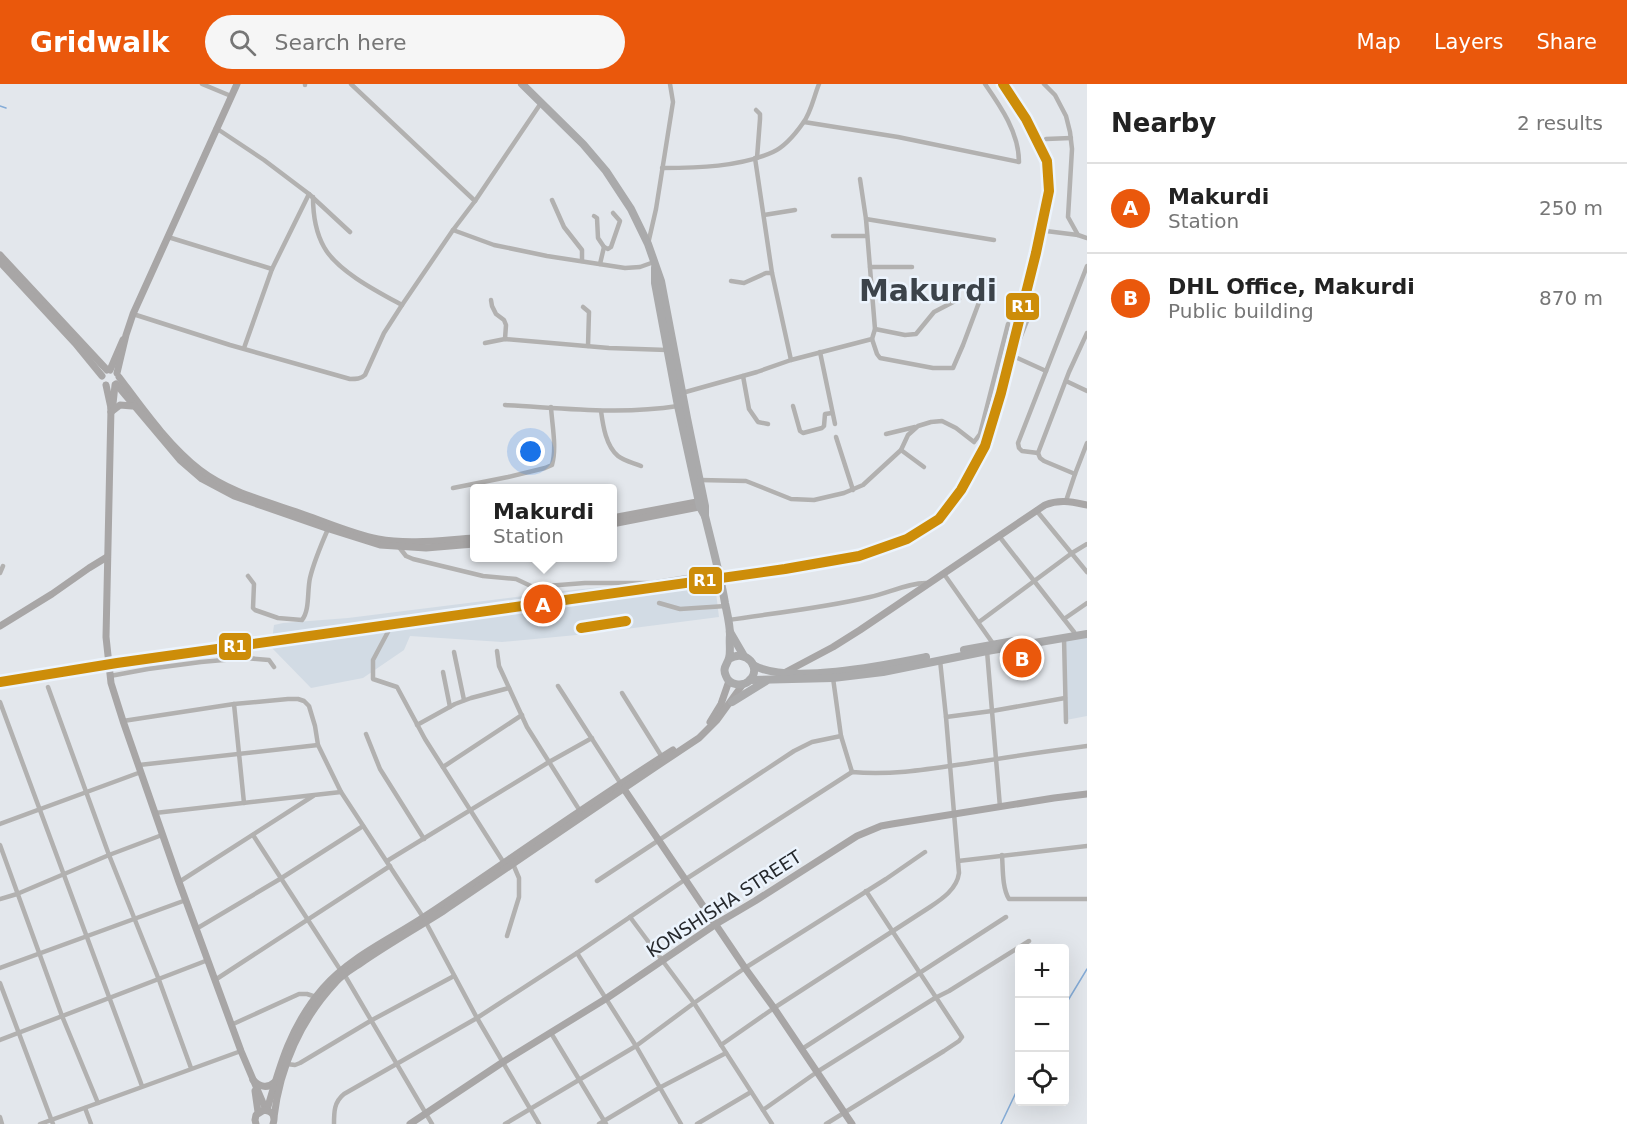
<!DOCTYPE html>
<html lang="en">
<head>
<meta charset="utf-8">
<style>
	body { margin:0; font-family:"DejaVu Sans",sans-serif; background:#f6f6f6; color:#222 }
	.controls { position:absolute; right:18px; bottom:18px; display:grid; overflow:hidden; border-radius:6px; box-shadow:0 6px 24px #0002 }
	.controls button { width:54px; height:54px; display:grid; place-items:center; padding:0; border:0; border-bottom:2px solid #e0e0e0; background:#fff; color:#222; font:30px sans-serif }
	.you { position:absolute; left:531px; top:368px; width:21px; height:21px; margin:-15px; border:4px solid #fff; border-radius:50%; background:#1a73e8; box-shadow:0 0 0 9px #1a73e833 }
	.badge { display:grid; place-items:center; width:39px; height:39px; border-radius:50%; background:#ea580c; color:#fff; font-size:20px; font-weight:700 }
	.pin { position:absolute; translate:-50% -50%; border:3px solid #fff; box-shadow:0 2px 6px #0006 }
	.popup { position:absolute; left:470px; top:400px; width:147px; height:78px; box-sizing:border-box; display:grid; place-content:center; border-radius:6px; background:#fff; filter:drop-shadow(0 2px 4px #0005); font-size:20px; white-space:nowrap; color:#767676 }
	.popup b { font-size:22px; color:#222 }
	.popup::after { content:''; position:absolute; left:50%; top:100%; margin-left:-12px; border:12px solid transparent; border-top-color:#fff }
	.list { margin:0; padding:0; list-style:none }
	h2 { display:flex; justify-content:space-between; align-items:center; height:78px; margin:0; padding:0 24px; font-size:26px }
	h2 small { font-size:20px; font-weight:400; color:#767676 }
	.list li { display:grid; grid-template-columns:39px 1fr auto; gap:18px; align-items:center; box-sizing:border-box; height:90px; padding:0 24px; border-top:2px solid #e0e0e0 }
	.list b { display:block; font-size:22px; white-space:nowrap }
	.list p { margin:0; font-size:20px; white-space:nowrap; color:#767676 }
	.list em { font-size:20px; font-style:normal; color:#767676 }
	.icon { flex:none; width:33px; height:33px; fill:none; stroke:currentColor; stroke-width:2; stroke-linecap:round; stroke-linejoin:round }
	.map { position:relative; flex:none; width:1087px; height:1040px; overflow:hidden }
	header { display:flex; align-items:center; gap:36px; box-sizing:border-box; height:84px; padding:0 30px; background:#ea580c; color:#fff }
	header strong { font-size:28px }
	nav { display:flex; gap:33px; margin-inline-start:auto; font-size:21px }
	.search { width:420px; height:54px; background:#f6f6f6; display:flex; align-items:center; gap:15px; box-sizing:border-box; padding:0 21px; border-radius:33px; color:#767676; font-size:22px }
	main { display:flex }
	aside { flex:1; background:#fff }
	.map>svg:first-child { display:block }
	.built { fill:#d2dbe4 }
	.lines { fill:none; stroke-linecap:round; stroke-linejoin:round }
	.stream { stroke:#85acd7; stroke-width:1.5 }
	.street { stroke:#b2b1b0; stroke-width:4.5 }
	.secondary { stroke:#a8a6a6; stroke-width:7 }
	.primary { stroke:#aaaaab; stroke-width:8 }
	.rail { stroke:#a8a9ab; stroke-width:1.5; stroke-dasharray:9 4.5; stroke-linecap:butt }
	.rail-1-casing { stroke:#ecf4fd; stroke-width:15 }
	.rail-1 { stroke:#cd8d09; stroke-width:10 }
	.labels { text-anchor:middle; stroke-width:5; stroke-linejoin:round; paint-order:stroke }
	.street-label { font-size:18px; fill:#26292d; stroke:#ecf4fd }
	.town-label { font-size:30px; font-weight:bold; fill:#3c434a; stroke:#ecf4fd }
	.line-badge { stroke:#ecf4fd; stroke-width:2 }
	.badge-label { font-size:16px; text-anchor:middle; font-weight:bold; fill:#fff }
</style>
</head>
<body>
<header>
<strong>Gridwalk</strong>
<div class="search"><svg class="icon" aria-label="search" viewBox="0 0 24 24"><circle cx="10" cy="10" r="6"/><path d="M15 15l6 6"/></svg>Search here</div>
<nav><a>Map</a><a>Layers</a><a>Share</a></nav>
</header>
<main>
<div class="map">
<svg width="1087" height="1040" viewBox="0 0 1087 1040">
	<rect width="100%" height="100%" fill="#e3e7ec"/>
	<g class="built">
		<path d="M714,492L719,533L587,550L502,558L410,552L404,566L363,594L311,604L271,563L274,541L283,539L348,534L563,507Z"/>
		<path d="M1087,553V632L1066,636L1065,556Z"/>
	</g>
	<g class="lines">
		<g class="stream">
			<path d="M0,22L6,24"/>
			<path d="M1064,923L1087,885"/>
			<path d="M1001,1040L1020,1000"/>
		</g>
		<g class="street">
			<path d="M202,0L231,12"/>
			<path d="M351,0L475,117"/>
			<path d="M1044,0L1055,11L1066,32L1070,48L1072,65L1068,133L1078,151L1087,154"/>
			<path d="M305,1V0"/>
			<path d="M756,26L760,30V35L757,74"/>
			<path d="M804,38L898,53L1019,78C1019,49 1001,23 985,0"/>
			<path d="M216,44L264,76L309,110L350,148"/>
			<path d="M1046,55L1071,54"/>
			<path d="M755,74L772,189L791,276"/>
			<path d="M662,84C697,84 740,83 773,68C784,63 796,49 803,39C811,29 814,12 819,0"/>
			<path d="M313,113C313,130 315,147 324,163C337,187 378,208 402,221"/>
			<path d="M552,116L564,143L582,166V177"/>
			<path d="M764,131L795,126"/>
			<path d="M594,132L597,134L598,154L604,163L608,165L611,163L620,137L613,129"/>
			<path d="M866,135L994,156"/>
			<path d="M453,146L494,161L547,172L625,184L640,183L654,178"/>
			<path d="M1046,147L1078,151"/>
			<path d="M833,152H867"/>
			<path d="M168,153L272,185"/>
			<path d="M648,160L656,125L673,18L670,0"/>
			<path d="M600,180L604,163"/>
			<path d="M870,183H912"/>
			<path d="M731,197L744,199L766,189H772"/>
			<path d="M491,216L492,222L496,230L504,236L506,241L505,255"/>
			<path d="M1035,217L1013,272L1046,287"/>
			<path d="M583,223L589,228L588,262"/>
			<path d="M133,230L230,261L350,295C356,295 361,295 365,291L384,249L402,221L453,146L475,117L541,19"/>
			<path d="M875,245L905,251L916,250L934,228L959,215"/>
			<path d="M872,255L877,270L880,274L933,284H953L963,261L987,197"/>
			<path d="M485,259L505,255L609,264L667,266"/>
			<path d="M244,264L272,185L309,110"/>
			<path d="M820,268L835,340"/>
			<path d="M743,292L749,325L758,338L768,340"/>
			<path d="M1066,297L1087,307"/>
			<path d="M682,309L757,288L791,276L872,255L875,245L866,135L860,95"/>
			<path d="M505,321C563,324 620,331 678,322"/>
			<path d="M793,322L800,347L803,349L822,344L824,342L825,330L832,329"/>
			<path d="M601,327C603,342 606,362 618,372C624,377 634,379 641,382"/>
			<path d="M886,350L915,343"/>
			<path d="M836,353L853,406"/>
			<path d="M901,366L924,383"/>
			<path d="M1038,369L1022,367L1019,364L1018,359L1087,182"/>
			<path d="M1075,390L1087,359"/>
			<path d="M700,396L746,397L791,415L814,416L844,409L863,401L901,366L908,351L918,342L931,338L942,337L956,344L974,358L980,350L1008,240"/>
			<path d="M453,404L508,393L545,384L552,381C557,363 552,341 551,323"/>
			<path d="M1066,417L1075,390L1044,377L1040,374L1038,369L1069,288L1087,249"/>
			<path d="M1036,426L1087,488"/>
			<path d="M999,452L1074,548"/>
			<path d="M399,463L406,472L413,475L483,492L516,495L533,503L585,499H651L719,488"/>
			<path d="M0,489L3,482"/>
			<path d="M944,490L994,561"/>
			<path d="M248,492L254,500L253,524L255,526L278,534L302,536C310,526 307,507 310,494C314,477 321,461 328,445"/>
			<path d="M659,519L680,525L726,522"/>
			<path d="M1064,535L1087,519"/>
			<path d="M728,536C775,529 823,524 870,513C888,509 911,498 928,499"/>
			<path d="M979,538L1072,469L1087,460"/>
			<path d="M390,544L373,576V595L397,603L425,655L504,779"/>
			<path d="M1064,554L1066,638"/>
			<path d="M497,567L499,582L527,643L580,727"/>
			<path d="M987,567L1000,723"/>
			<path d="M454,568L464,616"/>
			<path d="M443,588L450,623"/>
			<path d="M110,592L148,585L201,578L246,574L269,576L274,583"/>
			<path d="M833,594L841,652L852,688"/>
			<path d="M558,602L621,700"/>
			<path d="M48,603L109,771L159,896L191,984"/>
			<path d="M622,609L662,673"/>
			<path d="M0,618L142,1002"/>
			<path d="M234,620L244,719"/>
			<path d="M946,633L992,627L1065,614"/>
			<path d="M123,637L234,620L288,615H298L304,617L309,622L315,642L318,661L341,708L423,833L477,934L539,1040"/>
			<path d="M417,641L455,620L471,614L509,604"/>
			<path d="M366,650L380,685L424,755"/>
			<path d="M139,681L318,661"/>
			<path d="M443,683L522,631"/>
			<path d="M155,729L341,708"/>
			<path d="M0,740L141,688"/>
			<path d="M253,751L341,887"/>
			<path d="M0,761L62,932L98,1019"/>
			<path d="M1002,771C1003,784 1002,804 1009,815H1087"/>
			<path d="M387,777L549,678L592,654"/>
			<path d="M958,777L1087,762"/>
			<path d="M597,797L794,667L812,658L841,652"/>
			<path d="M179,798L313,712"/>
			<path d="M0,815L17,810L109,771L162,751"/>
			<path d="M630,833L694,919L772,1040"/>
			<path d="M196,845L280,795L363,742"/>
			<path d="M507,852L519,813V794L513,780"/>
			<path d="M577,869L636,962L681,1040"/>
			<path d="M0,884L186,816"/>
			<path d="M344,890L432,1040"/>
			<path d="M215,896L390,782"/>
			<path d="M0,899L53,1040"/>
			<path d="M231,941L299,910H307L316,913"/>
			<path d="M551,949L606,1040"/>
			<path d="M0,956L208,876"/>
			<path d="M721,961L774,924L930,823C942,815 957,805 959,789L946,633L940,576"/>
			<path d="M802,965L1006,833"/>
			<path d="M287,980L295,981L300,979L372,936L454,892"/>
			<path d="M85,1024L91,1040"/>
			<path d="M763,1026L817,988L935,914L949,907L1029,857"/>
			<path d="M0,1033L2,1040"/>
			<path d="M40,1040L241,967"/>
			<path d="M334,1040C334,1028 334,1018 344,1010L477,934L577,869L686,795L852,688C894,692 935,684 977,678C1013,672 1050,667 1087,662"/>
			<path d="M505,1040L636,962L694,919L745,884L886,795L925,768"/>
			<path d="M599,1040L659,1004L726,969"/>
			<path d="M697,1040L751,1008"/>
			<path d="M826,1040L944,967L959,957L962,953L866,807"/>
		</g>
		<g class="secondary">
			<path d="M0,171L107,286"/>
			<path d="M0,178L75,259L102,292"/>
			<path d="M110,286L123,256"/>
			<path d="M117,289L126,251L133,230L237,0"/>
			<path d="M119,293C143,325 168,361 200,386C230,409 269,418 305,431C328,439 353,450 378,455C409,461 443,456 474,454"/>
			<path d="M116,300L180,376L202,395L234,412L326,444L380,461L426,464L474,460"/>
			<path d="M106,301L111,324L106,553L111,599L123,637L179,798L241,967L266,1026"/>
			<path d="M111,324L113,320L115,301"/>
			<path d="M111,328L120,321L132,322"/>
			<path d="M612,434L702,417"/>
			<path d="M612,440L704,422"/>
			<path d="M0,542L52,510L89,484L107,473"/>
			<path d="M784,589L833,563L860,546L1045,421C1060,415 1072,418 1087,421"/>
			<path d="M710,638L721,620L729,597"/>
			<path d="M622,702L745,884L774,924L852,1040"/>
			<path d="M253,996C260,1003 267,1005 275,998"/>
			<path d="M255,1007L258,1028"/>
			<path d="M267,1026C280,980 291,941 323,904C351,872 393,854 427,831C509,776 589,719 673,666"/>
			<path d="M274,1033C280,983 301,935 336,898C343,890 352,885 361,879C387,861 415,845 442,828C528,770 613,711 699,654L717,636L743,600"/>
			<path d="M256,1040L255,1036L256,1031L264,1026C272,1027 276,1032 273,1040"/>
			<path d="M410,1040L503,978L607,914L716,840L755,817L857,752L881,742L892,740L1054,714L1087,710"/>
		</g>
		<g class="primary">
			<path d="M522,0L583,60L606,87L631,125L648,160L661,197L687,334L705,422V432"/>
			<path d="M655,184V199L678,322L700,423L705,432C712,461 720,490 725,519C727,529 730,540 730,551C729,558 731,568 729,574C727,581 722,584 726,592C729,601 742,603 749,597C763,584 746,564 729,575"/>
			<path d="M730,548L744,572"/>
			<path d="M964,566L1014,557"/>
			<path d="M753,581C788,601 886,581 926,573"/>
			<path d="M750,596L833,594L883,588L987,567L1087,550"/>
			<path d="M732,618L766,597"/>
		</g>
		<path class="rail" d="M581,544L626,537"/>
		<defs>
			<g id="rail-1">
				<path d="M581,544L626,537"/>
				<path d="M0,598L117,579L785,485L859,472L907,455L939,435L961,406L985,362L1001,309L1036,169L1049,107L1047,77L1026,35L1003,0"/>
			</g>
		</defs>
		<use href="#rail-1" class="rail-1-casing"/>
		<use href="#rail-1" class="rail-1"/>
	</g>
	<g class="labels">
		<g class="street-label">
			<text transform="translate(724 820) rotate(-33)" y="6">KONSHISHA STREET</text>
		</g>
		<g class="town-label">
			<text x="928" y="217">Makurdi</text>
		</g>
	</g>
	<g class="line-badge">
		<rect x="1005" y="208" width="35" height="29" rx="6" fill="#cd8d09"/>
		<rect x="688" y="482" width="35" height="29" rx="6" fill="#cd8d09"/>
		<rect x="218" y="548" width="34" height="29" rx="6" fill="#cd8d09"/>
	</g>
	<g class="badge-label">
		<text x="1023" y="228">R1</text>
		<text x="705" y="502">R1</text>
		<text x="235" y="568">R1</text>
	</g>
</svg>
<div class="controls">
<button>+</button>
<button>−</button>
<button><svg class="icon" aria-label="locate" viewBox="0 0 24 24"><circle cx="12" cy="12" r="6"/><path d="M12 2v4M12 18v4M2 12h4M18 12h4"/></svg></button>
</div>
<div class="you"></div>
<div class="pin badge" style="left:543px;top:520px">A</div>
<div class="popup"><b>Makurdi</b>Station</div>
<div class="pin badge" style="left:1022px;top:574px">B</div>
</div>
<aside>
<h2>Nearby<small>2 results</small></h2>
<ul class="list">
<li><span class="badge">A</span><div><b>Makurdi</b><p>Station</p></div><em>250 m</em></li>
<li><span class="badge">B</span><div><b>DHL Office, Makurdi</b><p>Public building</p></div><em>870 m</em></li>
</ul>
</aside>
</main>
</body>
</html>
